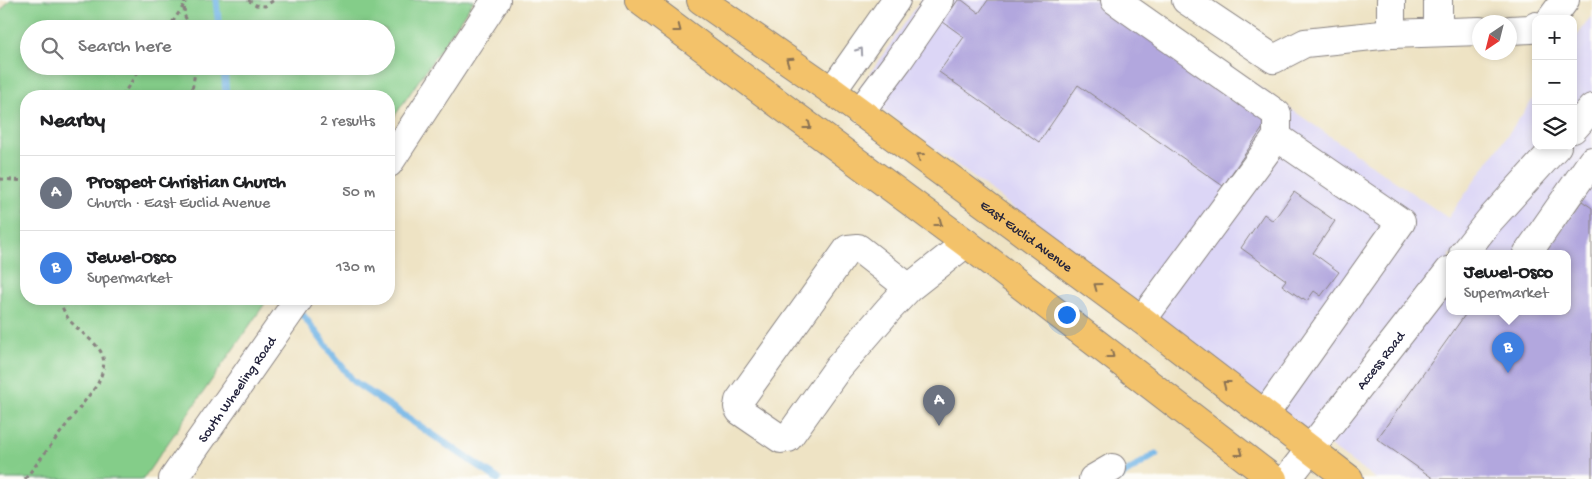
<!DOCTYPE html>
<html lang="en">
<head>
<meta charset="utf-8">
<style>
	body { margin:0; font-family:"Gochi Hand",sans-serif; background:#f2f2f2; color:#202124 }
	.controls { position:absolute; right:15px; top:15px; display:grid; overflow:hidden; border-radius:10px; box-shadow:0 2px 8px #0003 }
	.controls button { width:45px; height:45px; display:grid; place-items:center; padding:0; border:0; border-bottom:1px solid #e0e0e0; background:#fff; color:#202124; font:25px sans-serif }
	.compass { position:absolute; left:1472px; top:15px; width:45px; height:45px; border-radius:50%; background:#fff; box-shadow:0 2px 8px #0003; rotate:215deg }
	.you { position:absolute; left:1066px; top:314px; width:18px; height:18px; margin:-12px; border:4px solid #fff; border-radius:50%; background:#1a73e8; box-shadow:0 0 0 8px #1a73e833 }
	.badge { display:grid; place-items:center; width:32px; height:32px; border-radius:50%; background:#d1495b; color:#fff; font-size:16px; font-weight:700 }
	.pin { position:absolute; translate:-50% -41px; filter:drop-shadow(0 1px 2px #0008) }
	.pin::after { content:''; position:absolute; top:26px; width:18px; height:15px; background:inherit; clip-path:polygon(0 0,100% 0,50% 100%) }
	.popup { position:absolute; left:1446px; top:250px; width:125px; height:65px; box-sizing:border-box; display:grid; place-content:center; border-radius:10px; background:#fff; filter:drop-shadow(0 1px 4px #0005); font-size:16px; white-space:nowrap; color:#757577 }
	.popup b { font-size:19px; color:#202124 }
	.popup::after { content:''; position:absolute; left:50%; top:100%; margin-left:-10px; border:10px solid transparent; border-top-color:#fff }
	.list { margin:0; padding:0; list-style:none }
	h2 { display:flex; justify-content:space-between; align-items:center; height:65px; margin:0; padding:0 20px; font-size:21px }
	h2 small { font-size:16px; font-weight:400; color:#757577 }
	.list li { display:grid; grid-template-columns:32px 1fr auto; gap:15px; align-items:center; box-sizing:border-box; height:75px; padding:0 20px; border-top:1px solid #e0e0e0 }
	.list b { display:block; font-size:19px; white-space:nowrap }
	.list p { margin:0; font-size:16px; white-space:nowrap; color:#757577 }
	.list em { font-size:16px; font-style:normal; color:#757577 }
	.icon { flex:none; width:28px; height:28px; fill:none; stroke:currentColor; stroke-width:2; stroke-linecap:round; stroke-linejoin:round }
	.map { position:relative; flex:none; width:1592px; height:479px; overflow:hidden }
	.search { position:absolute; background:#fff; box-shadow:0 2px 8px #0003; left:20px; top:20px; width:375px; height:55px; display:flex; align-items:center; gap:12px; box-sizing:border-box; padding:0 18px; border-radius:28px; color:#757577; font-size:19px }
	.panel { position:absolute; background:#fff; box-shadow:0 2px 8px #0003; left:20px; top:90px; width:375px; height:215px; border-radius:20px }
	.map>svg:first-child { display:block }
	.built { fill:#dcd6f6; fill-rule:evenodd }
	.green { fill:#84cd89; stroke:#537862; fill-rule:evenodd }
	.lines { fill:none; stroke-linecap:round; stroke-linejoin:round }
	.stream { stroke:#70b4e6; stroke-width:7 }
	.building { fill:#b2a7de }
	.minor-casing { stroke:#888280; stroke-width:30 }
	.major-casing { stroke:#888280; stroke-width:30 }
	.path { stroke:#888280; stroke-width:3; stroke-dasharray:4 4; stroke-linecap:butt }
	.minor { stroke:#fff; stroke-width:28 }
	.major { stroke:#f3c26a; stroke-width:28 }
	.oneway { stroke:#8a7252 }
	.oneway2 { stroke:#9c9ca7 }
	.labels { text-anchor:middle; stroke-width:4; stroke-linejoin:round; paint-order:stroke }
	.street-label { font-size:14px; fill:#22223b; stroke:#fdfcf7 }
</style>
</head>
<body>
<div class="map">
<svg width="1592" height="479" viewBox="0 0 1592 479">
	<rect width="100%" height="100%" fill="#fdfcf7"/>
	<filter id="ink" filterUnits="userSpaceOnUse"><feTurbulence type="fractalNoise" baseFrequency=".02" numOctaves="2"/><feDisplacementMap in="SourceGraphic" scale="10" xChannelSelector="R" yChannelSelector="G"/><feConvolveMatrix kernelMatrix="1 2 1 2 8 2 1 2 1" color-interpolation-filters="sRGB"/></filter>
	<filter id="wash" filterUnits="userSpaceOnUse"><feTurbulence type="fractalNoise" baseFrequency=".0096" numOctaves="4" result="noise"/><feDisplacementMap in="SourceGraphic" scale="20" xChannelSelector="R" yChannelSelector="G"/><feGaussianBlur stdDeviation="1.12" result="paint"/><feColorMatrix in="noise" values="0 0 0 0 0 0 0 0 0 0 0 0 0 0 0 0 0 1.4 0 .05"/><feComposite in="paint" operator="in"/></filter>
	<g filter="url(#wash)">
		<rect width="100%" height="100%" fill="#eee3c4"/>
		<path class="built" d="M921,0H1134L1448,218L1536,95V146H1573V42L1592,15V479H1376L1288,416L858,90ZM1449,254H1567V312H1449Z"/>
		<path class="green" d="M10,0H474L389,124V96H26V299H268L143,479H0V12ZM29,29H386V66H29Z"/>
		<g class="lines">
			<g class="stream">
				<path d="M216,0L219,29"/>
				<path d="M224,66L226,96"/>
				<path d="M299,310L353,381L498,479"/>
				<path d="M1118,478L1156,454"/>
			</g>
		</g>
		<g id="blocks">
			<g class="building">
				<path d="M958,0H962L979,13L988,0H1100L1269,119L1223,186L1078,85L1039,142L939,72L964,37L943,22Z"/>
				<path d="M1294,192L1335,221L1313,253L1339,272L1321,296L1314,291L1307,301L1303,298L1302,299L1282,285L1286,280L1241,248L1264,214L1273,221Z"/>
				<path d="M1582,201L1592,208V479H1434L1377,439L1467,312H1567V254H1544Z"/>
			</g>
		</g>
	</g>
	<g filter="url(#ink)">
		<use href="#blocks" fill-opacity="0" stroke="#888280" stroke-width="1"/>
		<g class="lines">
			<defs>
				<g id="minor">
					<path d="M1115,0L1277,114V137"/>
					<path d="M1186,0L1274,59L1305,43L1391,34L1480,31"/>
					<path d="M1391,0V34"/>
					<path d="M1438,0V32"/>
					<path d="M1551,19L1565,0"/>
					<path d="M1510,30L1531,29L1536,26"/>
					<path d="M832,91L896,0"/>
					<path d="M860,112L898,61L940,0"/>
					<path d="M1573,129L1592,108"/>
					<path d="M389,163L496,0"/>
					<path d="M1463,254L1489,221L1557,146"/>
					<path d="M1527,254L1592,161"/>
					<path d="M909,288L858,248L848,249L739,401L738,407L740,411L781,439L788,438L838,368L889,309L909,288L966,243"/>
					<path d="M1142,320L1277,137L1401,222L1265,414"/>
					<path id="s1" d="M173,479L299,299"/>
					<path d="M1093,479L1112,468"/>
					<path id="s2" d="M1287,479L1449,271"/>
				</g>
				<g id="major">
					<path d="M639,0L966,243L1273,479"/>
					<path id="s3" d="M701,0L832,91L1142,320L1349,479"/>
				</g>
			</defs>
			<use href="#minor" class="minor-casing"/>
			<use href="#major" class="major-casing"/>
			<g class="path">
				<path d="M185,0L184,15L192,29"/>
				<path d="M248,0L256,5L265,6L274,0"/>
				<path d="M168,29L184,5"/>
				<path d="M122,96L142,66"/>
				<path d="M191,96L196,66"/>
				<path d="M0,179L26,181"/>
				<path d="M25,479L97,385C115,350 93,345 72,323C66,317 62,307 59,299"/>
			</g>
			<use href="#minor" class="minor"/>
			<use href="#major" class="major"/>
		</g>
		<defs><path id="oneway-chevron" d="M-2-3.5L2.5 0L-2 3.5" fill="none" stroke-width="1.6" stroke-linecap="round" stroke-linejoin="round" transform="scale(1.25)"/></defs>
		<g class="oneway">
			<use href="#oneway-chevron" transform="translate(678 29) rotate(37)"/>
			<use href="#oneway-chevron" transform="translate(789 61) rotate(-145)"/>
			<use href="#oneway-chevron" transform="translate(808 126) rotate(37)"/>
			<use href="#oneway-chevron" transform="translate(920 156) rotate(-144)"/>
			<use href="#oneway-chevron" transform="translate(939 223) rotate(37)"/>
			<use href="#oneway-chevron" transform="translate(1097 286) rotate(-144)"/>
			<use href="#oneway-chevron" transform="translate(1111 355) rotate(37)"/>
			<use href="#oneway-chevron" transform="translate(1226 384) rotate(-142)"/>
			<use href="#oneway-chevron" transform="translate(1240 453) rotate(37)"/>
		</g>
		<use class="oneway2" href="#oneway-chevron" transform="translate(860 51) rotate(-55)"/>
	</g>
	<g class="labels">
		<g class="street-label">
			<text dy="5" stroke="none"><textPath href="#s3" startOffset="402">East Euclid Avenue</textPath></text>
			<text dy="5" stroke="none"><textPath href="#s2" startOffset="151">Access Road</textPath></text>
			<text dy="5" stroke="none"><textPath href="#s1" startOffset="110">South Wheeling Road</textPath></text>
		</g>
	</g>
</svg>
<div class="controls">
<button>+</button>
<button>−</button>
<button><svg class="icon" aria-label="layers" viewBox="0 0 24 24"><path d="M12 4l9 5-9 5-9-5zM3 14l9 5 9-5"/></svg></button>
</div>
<svg class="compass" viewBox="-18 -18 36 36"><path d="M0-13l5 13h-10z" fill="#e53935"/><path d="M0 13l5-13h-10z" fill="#757577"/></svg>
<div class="you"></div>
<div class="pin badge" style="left:939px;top:426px;background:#6b7280">A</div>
<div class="pin badge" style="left:1508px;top:373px;background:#3f7fe0">B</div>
<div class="popup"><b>Jewel-Osco</b>Supermarket</div>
<div class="search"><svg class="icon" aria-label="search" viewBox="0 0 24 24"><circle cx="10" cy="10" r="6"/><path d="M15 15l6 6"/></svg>Search here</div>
<section class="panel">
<h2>Nearby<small>2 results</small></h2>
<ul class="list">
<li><span class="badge" style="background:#6b7280">A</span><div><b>Prospect Christian Church</b><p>Church · East Euclid Avenue</p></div><em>50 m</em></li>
<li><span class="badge" style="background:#3f7fe0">B</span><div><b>Jewel-Osco</b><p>Supermarket</p></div><em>130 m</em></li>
</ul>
</section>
</div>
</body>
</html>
